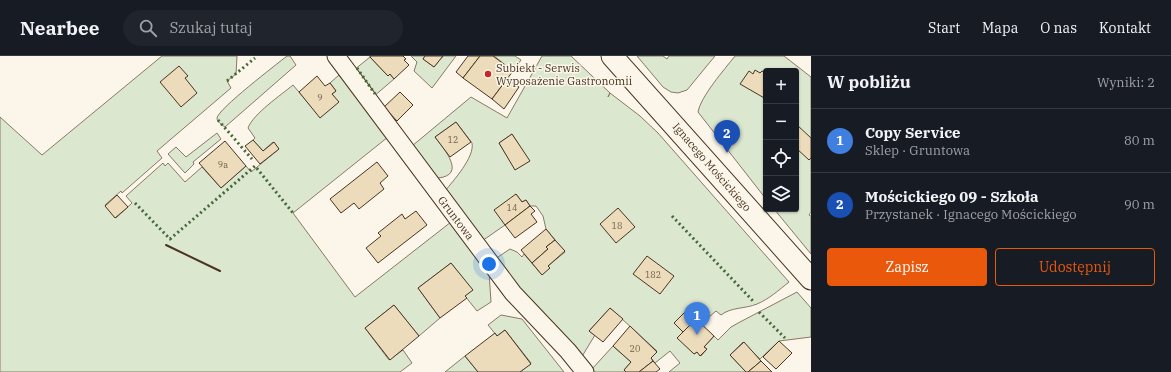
<!DOCTYPE html>
<html lang="pl">
<head>
<meta charset="utf-8">
<style>
	body { margin:0; font-family:"IBM Plex Serif",serif; background:#20242c; color:#f1f3f6 }
	.controls { position:absolute; right:12px; top:12px; display:grid; overflow:hidden; border-radius:4px; box-shadow:0 1px 3px #0004 }
	.controls button { width:36px; height:36px; display:grid; place-items:center; padding:0; border:0; border-bottom:1px solid #363941; background:#171b24; color:#f1f3f6; font:20px sans-serif }
	.you { position:absolute; left:489px; top:208px; width:14px; height:14px; margin:-10px; border:3px solid #fff; border-radius:50%; background:#1a73e8; box-shadow:0 0 0 6px #1a73e833 }
	.badge { display:grid; place-items:center; width:26px; height:26px; border-radius:50%; background:#ea580c; color:#fff; font-size:13px; font-weight:700 }
	.pin { position:absolute; translate:-50% -33px; filter:drop-shadow(0 1px 2px #0008) }
	.pin::after { content:''; position:absolute; top:21px; width:14px; height:12px; background:inherit; clip-path:polygon(0 0,100% 0,50% 100%) }
	.list { margin:0; padding:0; list-style:none }
	h2 { display:flex; justify-content:space-between; align-items:center; height:52px; margin:0; padding:0 16px; font-size:17px }
	h2 small { font-size:13px; font-weight:400; color:#9ea1a6 }
	.list li { display:grid; grid-template-columns:26px 1fr auto; gap:12px; align-items:center; box-sizing:border-box; height:64px; padding:0 16px; border-top:1px solid #363941 }
	.list b { display:block; font-size:15px; white-space:nowrap }
	.list p { margin:0; font-size:13px; white-space:nowrap; color:#9ea1a6 }
	.list em { font-size:13px; font-style:normal; color:#9ea1a6 }
	.actions { display:flex; gap:8px; padding:12px 16px }
	.actions a { flex:1; padding:9px 0; border:1px solid #ea580c; border-radius:4px; text-align:center; font-size:14px; color:#ea580c }
	.actions .main { background:#ea580c; color:#fff }
	.icon { flex:none; width:22px; height:22px; fill:none; stroke:currentColor; stroke-width:2; stroke-linecap:round; stroke-linejoin:round }
	.map { position:relative; flex:none; width:811px; height:316px; overflow:hidden }
	header { display:flex; align-items:center; gap:24px; box-sizing:border-box; height:56px; padding:0 20px; background:#171b24; border-bottom:1px solid #363941 }
	header strong { font-size:19px }
	nav { display:flex; gap:22px; margin-inline-start:auto; font-size:14px }
	.search { width:280px; height:36px; background:#20242c; display:flex; align-items:center; gap:10px; box-sizing:border-box; padding:0 14px; border-radius:22px; color:#9ea1a6; font-size:15px }
	main { display:flex }
	aside { flex:1; background:#171b24 }
	.map>svg:first-child { display:block }
	.green { fill:#dce7d0; stroke:#887966; fill-rule:evenodd }
	.building { fill:#ecdcbc; stroke:#4a3520 }
	.lines { fill:none; stroke-linecap:round; stroke-linejoin:round }
	.minor-casing { stroke:#4a3520; stroke-width:19 }
	.tertiary-casing { stroke:#4a3520; stroke-width:23 }
	.minor { stroke:#fbf6e9; stroke-width:17 }
	.tertiary { stroke:#fbf6e9; stroke-width:21 }
	.hedge { stroke:#436837; stroke-width:3; stroke-dasharray:2 3; stroke-linecap:butt }
	.wall { stroke:#4a3520; stroke-width:2 }
	.poi-dot { fill:#c62828; stroke:#fbf6e9; stroke-width:1.5 }
	.labels { text-anchor:middle; stroke-width:3; stroke-linejoin:round; paint-order:stroke }
	.number-label { font-size:9px; fill:#725f47 }
	.poi-label { font-size:11px; fill:#4a3520; stroke:#fbf6e9; text-anchor:start }
	.street-label { font-size:11px; fill:#4a3520; stroke:#fbf6e9 }
</style>
</head>
<body>
<header>
<strong>Nearbee</strong>
<div class="search"><svg class="icon" aria-label="search" viewBox="0 0 24 24"><circle cx="10" cy="10" r="6"/><path d="M15 15l6 6"/></svg>Szukaj tutaj</div>
<nav><a>Start</a><a>Mapa</a><a>O nas</a><a>Kontakt</a></nav>
</header>
<main>
<div class="map">
<svg width="811" height="316" viewBox="0 0 811 316">
	<rect width="100%" height="100%" fill="#fbf6e9"/>
	<g class="green">
		<path d="M162,0H237L236,18L227,25L231,32L157,95L162,102L122,137L121,135L105,149L116,162L132,147L126,140L163,107L165,110L168,107L185,126L202,111L221,132L246,110L251,116L279,93L273,86L263,95L253,84L255,82L248,72C253,58 281,39 293,29L320,61L338,46L332,38L336,35L330,27L339,19L388,81L293,157L355,241L451,166L489,216L491,246L477,255L465,240L472,234L451,207L418,232L440,262L419,280L394,249L365,272L389,304L403,294L412,307L400,316H0V61L42,99Z"/>
		<path d="M287,0H290L296,9L225,71C222,69 217,66 217,62C218,53 277,8 287,0Z"/>
		<path d="M411,0H425L423,3L434,11L443,0H456L432,32L414,15L417,6Z"/>
		<path d="M494,0H515L521,4L513,15Z"/>
		<path d="M542,0H571L610,37L608,41L610,37L640,60L658,77L789,226C779,234 769,243 757,248C745,253 731,251 721,259L716,255L701,268L687,254L674,267L683,276L678,282L694,298L697,296L701,300L707,293L704,291L714,280L718,284L731,271L740,266L797,236L811,252V281L779,285L760,303L743,286L730,299L746,316H669L680,307L670,295L655,307L651,302L657,295L610,252L589,275L595,279L581,302L510,226L495,203L510,193L517,196L522,201L524,198L542,219L549,212L548,210L565,196L546,173L543,160L536,150H530L526,144L522,146L516,138L505,169L482,185L445,135C453,125 475,101 472,87L456,66L435,81C444,93 467,119 438,122L412,90L471,41L507,62ZM512,78L529,105L515,113L499,87Z"/>
		<path d="M637,0H663L667,3L669,0H715L687,34L678,37L671,36L663,31Z"/>
		<path d="M735,0H784L811,21V156L809,159L811,160V198L774,153H796V15H766V143L698,56C701,40 724,14 735,0Z"/>
		<path d="M370,1L388,20L390,18L394,23L373,41L354,14Z"/>
		<path d="M217,77L221,83L193,106L194,108L185,117L168,98L176,91L186,101Z"/>
		<path d="M501,259L522,263L564,316H520L531,307L505,274L497,280L488,269Z"/>
		<path d="M613,290L631,306L624,314L626,316H594L592,313Z"/>
		<path d="M465,300L478,316H445Z"/>
	</g>
	<g class="building">
		<path d="M370,0H403L406,3L404,4L409,9L394,23L390,18L388,20L370,1Z"/>
		<path d="M425,0H443L434,11L423,3Z"/>
		<path d="M468,0H480L463,22L456,16Z"/>
		<path d="M480,0H493L513,15L492,43L463,22Z"/>
		<path d="M179,10L188,20L185,22L197,37L181,51L160,26Z"/>
		<path d="M755,14L760,17L762,15L766,17V43L740,28L749,15L753,18Z"/>
		<path d="M317,20L325,30L330,27L336,35L332,38L339,46L320,62L299,36Z"/>
		<path d="M507,23L519,31L504,53L492,43Z"/>
		<path d="M400,36L413,49L397,65L384,51Z"/>
		<path d="M456,66L471,86L450,101L435,81Z"/>
		<path d="M796,68L811,82V102L809,104L796,92Z"/>
		<path d="M512,78L530,105L515,114L499,87Z"/>
		<path d="M253,84L263,95L274,86L279,93L260,108L245,90Z"/>
		<path d="M225,85L246,110L221,132L199,107Z"/>
		<path d="M377,106L388,120L380,127L384,133L359,153L354,147L341,157L330,143Z"/>
		<path d="M516,138L522,146L526,144L530,150L505,169L494,154Z"/>
		<path d="M117,139L128,151L115,162L105,150Z"/>
		<path d="M530,150L535,155L531,158L537,166L515,182L505,169Z"/>
		<path d="M618,152L635,171L616,187L600,168Z"/>
		<path d="M416,155L427,169L378,207L366,192L381,180L378,177L402,158L405,163Z"/>
		<path d="M546,173L555,184L546,191L548,193L532,207L521,194Z"/>
		<path d="M555,184L565,195L548,210L550,212L542,219L532,207L548,193L546,191Z"/>
		<path d="M647,200L674,220L660,238L633,218Z"/>
		<path d="M451,207L473,234L465,240L467,242L440,262L418,232Z"/>
		<path d="M394,249L419,280L390,304L365,272Z"/>
		<path d="M610,252L623,263L603,286L589,275Z"/>
		<path d="M687,254L696,263L683,276L674,267Z"/>
		<path d="M696,263L714,280L704,291L707,293L700,300L697,296L694,298L677,282Z"/>
		<path d="M630,270L657,296L651,302L653,305L639,316H626L624,314L631,306L613,290Z"/>
		<path d="M505,274L531,308L520,316H478L465,300L495,277L497,280Z"/>
		<path d="M779,285L792,297L776,313L763,301Z"/>
		<path d="M744,286L761,305L748,316H746L730,299Z"/>
		<path d="M653,305L660,313L656,316H639Z"/>
		<path d="M761,305L772,316H748Z"/>
	</g>
	<g class="lines">
		<defs>
			<path id="minor" d="M336,0L513,237L568,295L585,316"/>
			<path id="tertiary" d="M612,0L811,223"/>
		</defs>
		<use href="#minor" class="minor-casing"/>
		<use href="#tertiary" class="tertiary-casing"/>
		<use href="#minor" class="minor"/>
		<use href="#tertiary" class="tertiary"/>
		<g class="hedge">
			<path d="M357,12L375,38"/>
			<path d="M227,25L255,2"/>
			<path d="M218,64L252,103"/>
			<path d="M135,147L170,183L255,110L293,157"/>
			<path d="M672,160L753,245"/>
			<path d="M759,256L785,282"/>
		</g>
		<path class="wall" d="M166,189L220,215"/>
	</g>
	<circle class="poi-dot" cx="488" cy="18" r="4"/>
	<g class="labels">
		<g class="number-label">
			<text x="320" y="45">9</text>
			<text x="453" y="87">12</text>
			<text x="223" y="112">9a</text>
			<text x="512" y="155">14</text>
			<text x="617" y="173">18</text>
			<text x="653" y="222">182</text>
			<text x="635" y="296">20</text>
		</g>
		<g class="poi-label">
			<text x="496" y="16">Subiekt - Serwis<tspan x="496" dy="13">Wyposażenie Gastronomii</tspan></text>
		</g>
		<g class="street-label">
			<text transform="translate(712 111) rotate(49)" y="4">Ignacego Mościckiego</text>
			<text transform="translate(456 162) rotate(53)" y="4">Gruntowa</text>
		</g>
	</g>
</svg>
<div class="controls">
<button>+</button>
<button>−</button>
<button><svg class="icon" aria-label="locate" viewBox="0 0 24 24"><circle cx="12" cy="12" r="6"/><path d="M12 2v4M12 18v4M2 12h4M18 12h4"/></svg></button>
<button><svg class="icon" aria-label="layers" viewBox="0 0 24 24"><path d="M12 4l9 5-9 5-9-5zM3 14l9 5 9-5"/></svg></button>
</div>
<div class="you"></div>
<div class="pin badge" style="left:697px;top:279px;background:#3f7fe0">1</div>
<div class="pin badge" style="left:727px;top:97px;background:#1a4fb4">2</div>
</div>
<aside>
<h2>W pobliżu<small>Wyniki: 2</small></h2>
<ul class="list">
<li><span class="badge" style="background:#3f7fe0">1</span><div><b>Copy Service</b><p>Sklep · Gruntowa</p></div><em>80 m</em></li>
<li><span class="badge" style="background:#1a4fb4">2</span><div><b>Mościckiego 09 - Szkoła</b><p>Przystanek · Ignacego Mościckiego</p></div><em>90 m</em></li>
</ul>
<div class="actions"><a class="main">Zapisz</a><a>Udostępnij</a></div>
</aside>
</main>
</body>
</html>
